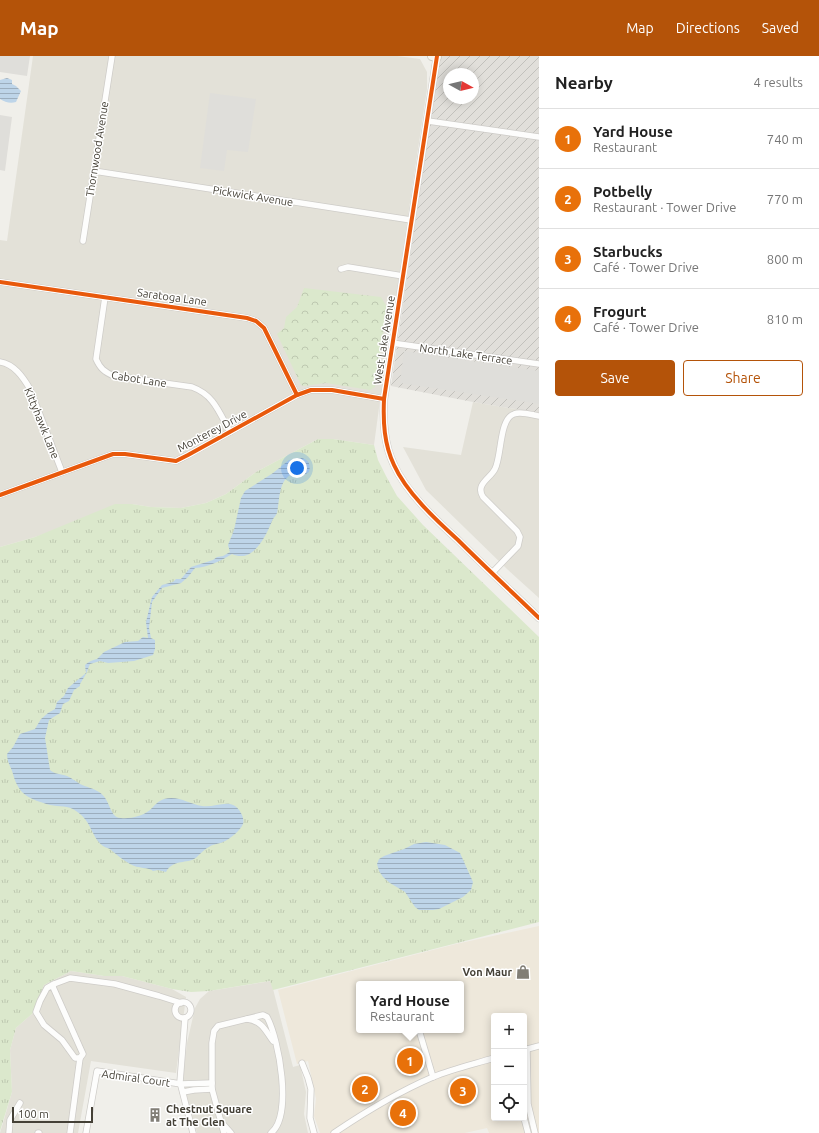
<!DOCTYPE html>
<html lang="en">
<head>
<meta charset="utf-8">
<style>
	body { margin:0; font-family:Ubuntu,sans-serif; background:#f2f2f2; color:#222 }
	.controls { position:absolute; right:12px; bottom:12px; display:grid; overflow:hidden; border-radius:4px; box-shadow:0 2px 10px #0003 }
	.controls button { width:36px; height:36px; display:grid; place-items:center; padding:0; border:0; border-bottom:1px solid #e0e0e0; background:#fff; color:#222; font:20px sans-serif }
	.compass { position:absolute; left:443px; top:12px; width:36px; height:36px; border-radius:50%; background:#fff; box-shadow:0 2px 10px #0003; rotate:98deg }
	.scale { position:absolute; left:12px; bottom:10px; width:81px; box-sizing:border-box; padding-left:4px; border:2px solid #454137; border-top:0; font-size:11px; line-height:14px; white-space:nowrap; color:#454137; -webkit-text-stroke:3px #fff; paint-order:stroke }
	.you { position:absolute; left:297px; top:412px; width:14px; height:14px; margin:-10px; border:3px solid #fff; border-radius:50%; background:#1a73e8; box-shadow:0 0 0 6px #1a73e833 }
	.badge { display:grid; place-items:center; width:26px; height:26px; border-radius:50%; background:#b45309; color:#fff; font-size:13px; font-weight:700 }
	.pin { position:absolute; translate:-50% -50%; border:2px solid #fff; box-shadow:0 1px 4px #0006 }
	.popup { position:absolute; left:356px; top:925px; width:108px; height:52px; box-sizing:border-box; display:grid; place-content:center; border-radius:4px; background:#fff; filter:drop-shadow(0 1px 3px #0005); font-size:13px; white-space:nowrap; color:#767676 }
	.popup b { font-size:15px; color:#222 }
	.popup::after { content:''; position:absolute; left:50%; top:100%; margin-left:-8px; border:8px solid transparent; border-top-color:#fff }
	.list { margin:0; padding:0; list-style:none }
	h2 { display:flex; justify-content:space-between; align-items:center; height:52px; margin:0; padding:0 16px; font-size:17px }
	h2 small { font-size:13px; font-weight:400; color:#767676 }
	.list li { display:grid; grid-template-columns:26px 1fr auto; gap:12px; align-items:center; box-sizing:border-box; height:60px; padding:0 16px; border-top:1px solid #e0e0e0 }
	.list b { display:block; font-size:15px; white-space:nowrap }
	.list p { margin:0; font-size:13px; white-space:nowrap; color:#767676 }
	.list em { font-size:13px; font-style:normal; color:#767676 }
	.actions { display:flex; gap:8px; padding:12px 16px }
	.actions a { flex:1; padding:9px 0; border:1px solid #b45309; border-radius:4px; text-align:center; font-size:14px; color:#b45309 }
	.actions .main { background:#b45309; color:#fff }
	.icon { flex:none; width:22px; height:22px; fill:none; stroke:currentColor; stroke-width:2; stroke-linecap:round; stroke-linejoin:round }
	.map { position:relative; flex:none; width:539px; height:1077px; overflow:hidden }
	header { display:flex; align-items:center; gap:24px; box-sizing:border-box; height:56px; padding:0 20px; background:#b45309; color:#fff }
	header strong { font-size:19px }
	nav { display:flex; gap:22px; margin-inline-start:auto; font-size:14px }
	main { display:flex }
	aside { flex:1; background:#fff }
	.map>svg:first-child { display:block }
	.residential { fill:#e3e1d8 }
	.commercial { fill:#eee8db; fill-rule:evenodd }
	.industrial { fill:url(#industrial-furrows); fill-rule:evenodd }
	.grass { fill:url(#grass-tufts) }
	.park { fill:url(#park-crowns) }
	.parking { fill:#dfdeda }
	.water { fill:url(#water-rules) }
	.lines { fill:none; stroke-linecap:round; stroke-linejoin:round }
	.minor-casing { stroke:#ceccc8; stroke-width:7 }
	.tertiary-casing { stroke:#ceccc8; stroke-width:8 }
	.secondary-casing { stroke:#ceccc2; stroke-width:10 }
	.minor { stroke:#fdfdfc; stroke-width:5.5 }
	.tertiary { stroke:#fdfdfc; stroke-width:7 }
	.secondary { stroke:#f6f5ef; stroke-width:8 }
	.cycleway-casing { stroke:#fff; stroke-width:6 }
	.cycleway { stroke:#e8590c; stroke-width:4 }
	.labels { text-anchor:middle; stroke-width:3; stroke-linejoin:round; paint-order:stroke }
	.street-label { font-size:11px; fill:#454137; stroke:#fff }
	.poi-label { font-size:11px; font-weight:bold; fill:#454137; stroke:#fff; text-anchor:end }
</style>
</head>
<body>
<header>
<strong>Map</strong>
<nav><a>Map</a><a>Directions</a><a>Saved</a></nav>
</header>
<main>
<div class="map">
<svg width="539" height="1077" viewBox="0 0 539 1077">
	<defs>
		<pattern id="industrial-furrows" width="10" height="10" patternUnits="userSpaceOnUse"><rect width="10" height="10" fill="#e1dfda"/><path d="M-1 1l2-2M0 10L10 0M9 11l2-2" fill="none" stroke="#c2c1bc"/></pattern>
		<pattern id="grass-tufts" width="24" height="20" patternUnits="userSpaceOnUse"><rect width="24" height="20" fill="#dbe8cc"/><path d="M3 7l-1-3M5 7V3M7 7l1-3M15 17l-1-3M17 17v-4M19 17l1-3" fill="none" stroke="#bdc8b0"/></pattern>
		<pattern id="park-crowns" width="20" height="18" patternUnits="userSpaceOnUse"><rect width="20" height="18" fill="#dbe8cc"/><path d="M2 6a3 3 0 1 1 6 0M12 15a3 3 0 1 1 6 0" fill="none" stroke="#bdc8b0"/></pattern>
		<pattern id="water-rules" width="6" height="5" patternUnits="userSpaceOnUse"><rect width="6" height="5" fill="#bed5e9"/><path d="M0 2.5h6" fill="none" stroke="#9caebe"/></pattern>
	</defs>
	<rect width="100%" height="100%" fill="#f0efea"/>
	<g class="residential">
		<path d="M33,0H397L420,3L427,16V33L396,240H394L374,389L333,383H318L256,416L226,438L206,447L181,452L151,451L132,448L35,481L0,491V184L7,185Z"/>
		<path d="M473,346L539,357V542L507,513L426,434L403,391L461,399Z"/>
		<path d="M71,915L104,920H122L172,933L186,941L176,1017L91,1005L78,1077H0L12,1036L10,994L16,972L33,957L44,929Z"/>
		<path d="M271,925L293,1011L300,1009L306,1036L304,1058L308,1077H197L187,1041L183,1021L187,987L195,952L200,943L209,935Z"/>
	</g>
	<path class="commercial" d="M539,870V1077H489L487,1072L465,1077H320L314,1060L316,1043L308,1005L297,1008L278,934L456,888ZM359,928H461V974H359ZM494,960H524V1062H494Z"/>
	<path class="industrial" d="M440,0H539V357L473,346L391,330ZM449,18H473V42H449Z"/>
	<path class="grass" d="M318,383H333L374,389L378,404L386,420L397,440L423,469L539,581V866L273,934L270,925L209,935L191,936L172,933L122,920H104L71,915L44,929L33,957L16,972L10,994L12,1036L0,1075V491L35,481L115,448H132L151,451L181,452L206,447L226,438L256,416Z"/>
	<path class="park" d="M304,232L381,241L387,251L375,331L370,334L326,327L304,330L301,329L277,278L284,272L286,261L297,251Z"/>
	<g class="parking">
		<path d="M0,0H30L27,20L0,16Z"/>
		<path d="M210,37L256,43L248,96L227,94L224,115L200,112Z"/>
		<path d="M0,59L12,61L5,115L0,114Z"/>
		<path d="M404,295L539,315V348L400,327Z"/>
	</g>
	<g class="water">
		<path d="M7,22L12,24V28L16,30L21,35L16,46C10,48 5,46 0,43V24Z"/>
		<path d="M302,402C309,404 311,409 309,416L304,419L292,418C278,425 280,444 277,457C276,460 273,462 272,465C266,480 253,508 232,498C221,505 208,511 195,512L188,521L181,527L162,532L152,546L149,572L151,582L155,584V593L153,599L134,605L108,607L100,605L90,608L86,618L80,628V630L74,634L69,645L63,648L60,657L49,664L45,682L50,714C54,718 61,718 67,720C72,722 75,725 80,728C86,731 93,732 99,736C111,743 109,762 121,762C130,763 143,760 150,754C154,750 158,745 164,743C178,739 189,748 202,750C218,752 233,739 242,759C243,762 244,764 243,768C240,775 230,783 223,786C218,788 213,788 209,791C202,794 199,801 192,804C182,807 172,805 166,816L158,814L153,815C149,811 138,813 130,808C123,804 117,799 111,794C109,792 106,792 103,790C91,781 92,765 76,755C68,749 59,751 50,749C30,743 19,740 13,718C11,711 7,706 7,698L13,691L20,678L35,673L41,663L48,657L55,653L57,646L64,640L68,632L86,617L85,609C88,606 92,604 97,603L104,596L125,586L138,585L143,581L148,582L146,566L152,541L162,529L173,526L176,523H181L191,511L213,504L217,501L223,500L230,496L228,489L234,474L241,442L245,435L273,417L289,404Z"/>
		<path d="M426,786L445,789L460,797L473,826L471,834L463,841L439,853L433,854H419L415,851L405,836L390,827L383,821L379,815L377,808L379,803L384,800L404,793L414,788Z"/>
	</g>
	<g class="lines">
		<defs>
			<g id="minor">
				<path d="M428,65L539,81"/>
				<path d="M94,115L411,164"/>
				<path d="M83,185L112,0"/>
				<path d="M341,213L348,211L403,220"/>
				<path d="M0,226L247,262L256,265L264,272L297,339"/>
				<path d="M105,241L96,303C100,312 104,316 114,320L192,331C214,339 219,356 230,376"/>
				<path d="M392,287L539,308"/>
				<path d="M0,306C14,308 23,321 30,333L62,416"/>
				<path d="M0,439L113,398H125L176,405L188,399L297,339L311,334H332L384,343"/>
				<path d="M492,517L518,490L520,481L517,475L483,441C475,428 490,423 495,413C502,399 499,363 514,358C521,355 532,359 539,360"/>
				<path d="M54,928L53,931L83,998L80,1002H75L62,984L44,969L36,956L40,945L47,932L54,928L70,922L115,928L159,940L181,947"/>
				<circle cx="183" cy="954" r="8"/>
				<path d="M185,962L180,1026L193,1077"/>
				<path d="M247,963C262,965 265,974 273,985"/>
				<path d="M419,974L433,1021"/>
				<path d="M527,993L528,1048L535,1077"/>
				<path d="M524,994L539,990"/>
				<path d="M302,1007L308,1022L311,1033L310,1062L314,1077"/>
				<path d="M183,1036L194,1034L212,1033"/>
				<path d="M524,1062L528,1077"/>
				<path d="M223,1068L231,1077"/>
				<path d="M9,1077L10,1064L20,1047"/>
				<path d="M38,1077H39"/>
				<path d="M70,1077L80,1002"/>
				<path d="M86,1077L97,1015L181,1028L212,1027"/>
				<path d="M224,1077L212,1033V987L214,975L218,970L263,959L267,961C279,983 293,1060 271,1077"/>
				<path d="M334,1077C365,1056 398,1036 433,1021C452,1013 474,1008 494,1002"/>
			</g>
			<path id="tertiary" d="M437,0L384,343C383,366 384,388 394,409C406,436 436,464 458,484C485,511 512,536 539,562"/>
			<path id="secondary" d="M432,0L437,1"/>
		</defs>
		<use href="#minor" class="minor-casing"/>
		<use href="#tertiary" class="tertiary-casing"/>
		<use href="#secondary" class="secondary-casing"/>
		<use href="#minor" class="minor"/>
		<use href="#tertiary" class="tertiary"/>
		<use href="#secondary" class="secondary"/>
		<defs>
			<g id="cycleway">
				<path d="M437,0L384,343C383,366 384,388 394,409C406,436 436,464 458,484C485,511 512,536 539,562"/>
				<path d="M0,226L247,262L256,265L264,272L297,339"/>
				<path d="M0,439L113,398H125L176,405L188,399L297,339L311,334H332L384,343"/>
			</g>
		</defs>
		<use href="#cycleway" class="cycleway-casing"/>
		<use href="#cycleway" class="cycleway"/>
	</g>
	<defs>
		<symbol id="shop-bare" viewBox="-9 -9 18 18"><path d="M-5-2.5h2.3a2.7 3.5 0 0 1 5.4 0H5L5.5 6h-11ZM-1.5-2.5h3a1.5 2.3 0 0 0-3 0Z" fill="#817e76" stroke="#fff" stroke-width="2.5" paint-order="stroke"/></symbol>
		<symbol id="building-bare" viewBox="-9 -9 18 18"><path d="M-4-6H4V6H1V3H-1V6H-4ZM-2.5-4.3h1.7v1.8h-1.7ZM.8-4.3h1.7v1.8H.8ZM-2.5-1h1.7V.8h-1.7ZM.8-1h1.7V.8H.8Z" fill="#817e76" stroke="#fff" stroke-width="2.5" paint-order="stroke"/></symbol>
	</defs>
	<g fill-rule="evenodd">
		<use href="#shop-bare" x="513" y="906" width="20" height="20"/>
		<use href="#building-bare" x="145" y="1049" width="20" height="20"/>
	</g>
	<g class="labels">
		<g class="street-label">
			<text transform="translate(97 93) rotate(-81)" y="4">Thornwood Avenue</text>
			<text transform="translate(253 140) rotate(9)" y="4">Pickwick Avenue</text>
			<text transform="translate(172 241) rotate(8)" y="4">Saratoga Lane</text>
			<text transform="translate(384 284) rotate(-81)" y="4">West Lake Avenue</text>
			<text transform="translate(466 298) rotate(8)" y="4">North Lake Terrace</text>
			<text transform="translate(139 323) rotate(9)" y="4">Cabot Lane</text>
			<text transform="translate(42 367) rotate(68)" y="4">Kittyhawk Lane</text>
			<text transform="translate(212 375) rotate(-28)" y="4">Monterey Drive</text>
			<text transform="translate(136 1022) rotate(8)" y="4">Admiral Court</text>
		</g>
		<g class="poi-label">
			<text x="512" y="920">Von Maur</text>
			<text x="166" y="1057" text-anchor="start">Chestnut Square<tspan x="166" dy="13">at The Glen</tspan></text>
		</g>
	</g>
</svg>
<div class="controls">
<button>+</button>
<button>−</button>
<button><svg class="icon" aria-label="locate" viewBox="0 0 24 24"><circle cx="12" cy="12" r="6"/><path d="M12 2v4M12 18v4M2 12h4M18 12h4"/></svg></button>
</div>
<svg class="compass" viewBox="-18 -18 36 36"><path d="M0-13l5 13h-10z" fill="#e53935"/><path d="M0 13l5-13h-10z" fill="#767676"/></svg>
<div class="scale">100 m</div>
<div class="you"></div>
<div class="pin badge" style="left:410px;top:1005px;background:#e8710a">1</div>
<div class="popup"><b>Yard House</b>Restaurant</div>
<div class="pin badge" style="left:365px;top:1033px;background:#e8710a">2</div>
<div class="pin badge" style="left:463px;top:1035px;background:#e8710a">3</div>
<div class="pin badge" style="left:403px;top:1057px;background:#e8710a">4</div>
</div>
<aside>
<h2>Nearby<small>4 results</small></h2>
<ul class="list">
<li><span class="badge" style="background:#e8710a">1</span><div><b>Yard House</b><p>Restaurant</p></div><em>740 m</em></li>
<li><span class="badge" style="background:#e8710a">2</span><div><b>Potbelly</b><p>Restaurant · Tower Drive</p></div><em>770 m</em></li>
<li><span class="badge" style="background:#e8710a">3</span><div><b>Starbucks</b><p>Café · Tower Drive</p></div><em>800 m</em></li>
<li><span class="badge" style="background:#e8710a">4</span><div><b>Frogurt</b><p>Café · Tower Drive</p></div><em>810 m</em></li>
</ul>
<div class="actions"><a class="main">Save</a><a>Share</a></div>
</aside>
</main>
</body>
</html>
